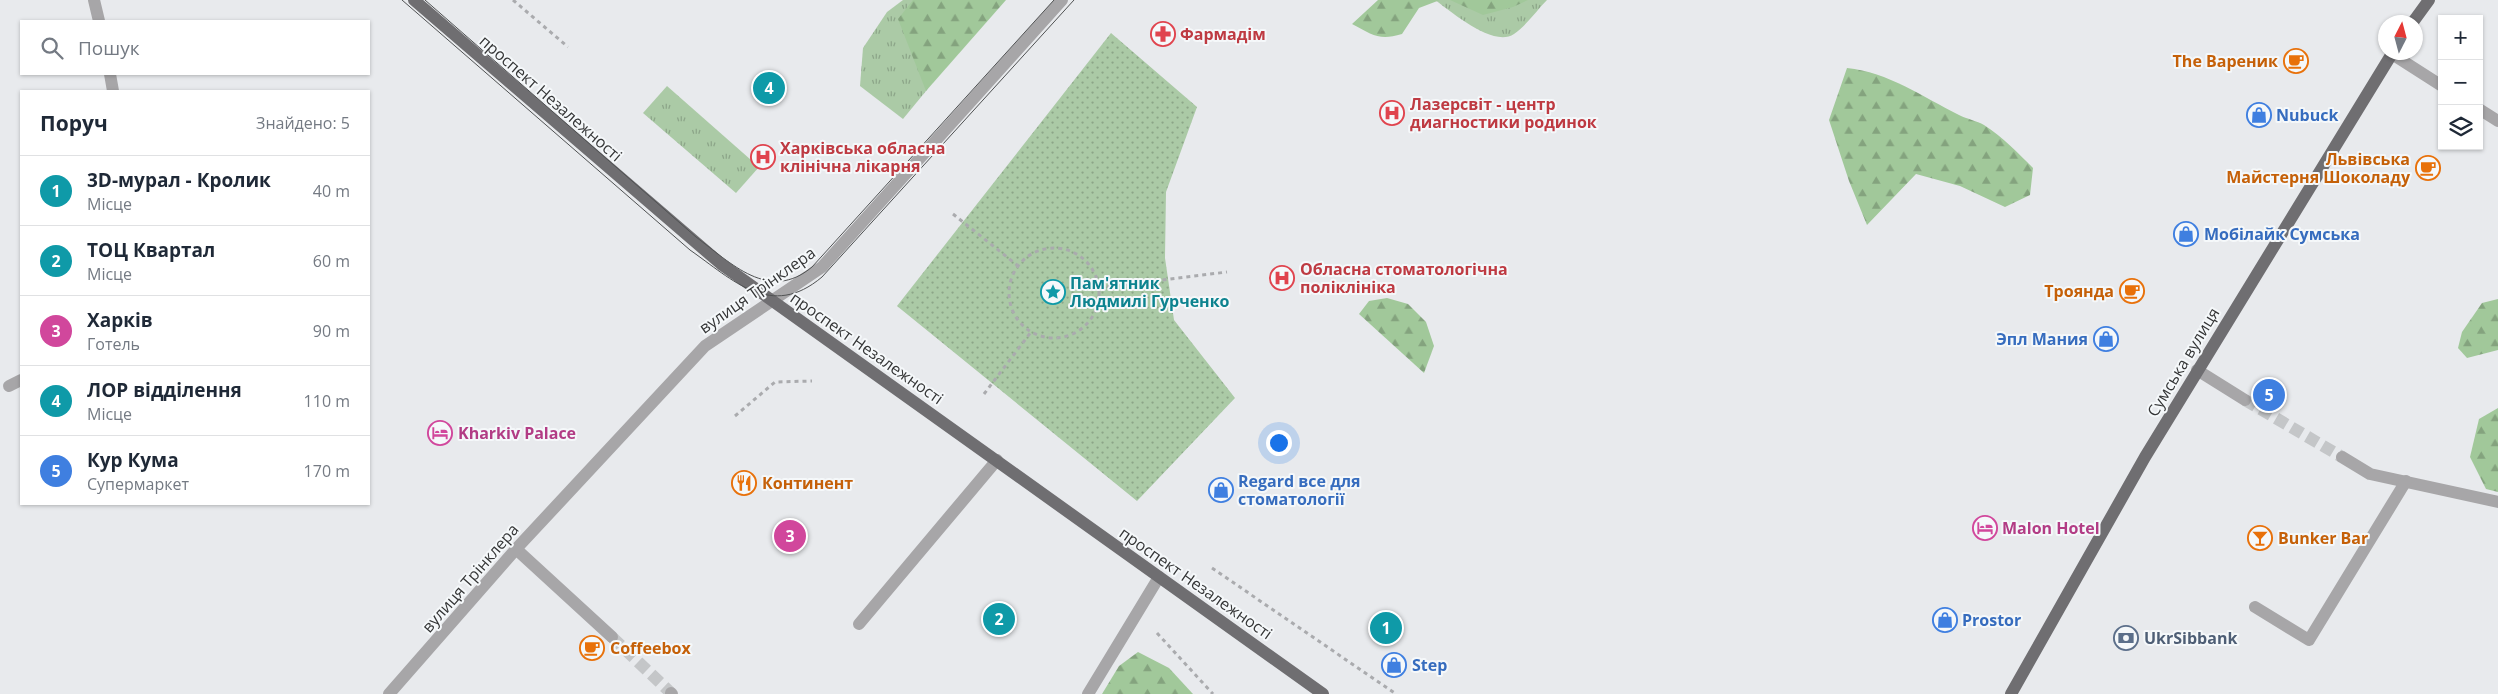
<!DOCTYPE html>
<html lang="uk">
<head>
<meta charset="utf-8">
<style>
	body { margin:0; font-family:"Open Sans",sans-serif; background:#f2f2f3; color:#1f2937 }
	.controls { position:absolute; right:15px; top:15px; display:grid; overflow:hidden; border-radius:0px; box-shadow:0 1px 4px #0004 }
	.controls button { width:45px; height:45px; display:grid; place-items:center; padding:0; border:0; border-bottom:1px solid #e0e1e3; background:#fff; color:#1f2937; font:25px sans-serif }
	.compass { position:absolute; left:2378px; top:15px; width:45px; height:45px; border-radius:50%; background:#fff; box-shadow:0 1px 4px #0004; rotate:6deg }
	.you { position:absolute; left:1278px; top:442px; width:18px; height:18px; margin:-12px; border:4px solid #fff; border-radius:50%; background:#1a73e8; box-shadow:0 0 0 8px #1a73e833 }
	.badge { display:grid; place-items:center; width:32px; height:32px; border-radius:50%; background:#2563eb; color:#fff; font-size:16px; font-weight:700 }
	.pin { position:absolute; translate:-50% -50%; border:2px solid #fff; box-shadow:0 1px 5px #0006 }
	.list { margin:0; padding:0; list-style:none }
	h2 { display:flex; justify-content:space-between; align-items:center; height:65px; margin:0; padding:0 20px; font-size:21px }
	h2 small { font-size:16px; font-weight:400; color:#747a83 }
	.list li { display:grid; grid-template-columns:32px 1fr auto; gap:15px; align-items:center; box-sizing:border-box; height:70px; padding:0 20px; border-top:1px solid #e0e1e3 }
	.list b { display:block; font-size:19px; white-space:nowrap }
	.list p { margin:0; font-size:16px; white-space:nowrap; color:#747a83 }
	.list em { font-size:16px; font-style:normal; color:#747a83 }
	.icon { flex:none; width:28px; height:28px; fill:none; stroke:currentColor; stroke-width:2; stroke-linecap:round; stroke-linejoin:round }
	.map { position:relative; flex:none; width:2498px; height:694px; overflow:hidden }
	.search { position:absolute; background:#fff; box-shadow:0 1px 4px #0004; left:20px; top:20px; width:350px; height:55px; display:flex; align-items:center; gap:12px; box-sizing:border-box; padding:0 18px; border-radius:0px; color:#747a83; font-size:19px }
	.panel { position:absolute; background:#fff; box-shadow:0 1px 4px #0004; left:20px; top:90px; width:350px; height:415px; border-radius:0px }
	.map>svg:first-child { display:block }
	.grass { fill:url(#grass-tufts) }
	.forest { fill:url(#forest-firs) }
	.park { fill:url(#park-dots) }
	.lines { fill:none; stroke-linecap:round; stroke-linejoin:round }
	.minor-tunnel { stroke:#c4c6c8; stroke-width:12; stroke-dasharray:12 6; stroke-linecap:butt }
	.path { stroke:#aaabae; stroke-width:3; stroke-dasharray:4 4; stroke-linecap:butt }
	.minor { stroke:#a7a6a8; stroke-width:12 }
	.major { stroke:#6f6e71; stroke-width:12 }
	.tram { stroke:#505253; stroke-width:1 }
	.labels { text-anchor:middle; stroke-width:4; stroke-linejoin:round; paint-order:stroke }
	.health-label { font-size:16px; font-weight:bold; fill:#be3a42; stroke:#f5f8fa; text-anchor:start }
	.food-label { font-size:16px; font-weight:bold; fill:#c56008; stroke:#f5f8fa; text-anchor:end }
	.street-label { font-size:16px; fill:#343536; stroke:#f5f8fa }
	.shop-label { font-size:16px; font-weight:bold; fill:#366cbe; stroke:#f5f8fa; text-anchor:start }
	.culture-label { font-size:16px; font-weight:bold; fill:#0d838f; stroke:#f5f8fa; text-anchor:start }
	.hotel-label { font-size:16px; font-weight:bold; fill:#b23c85; stroke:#f5f8fa; text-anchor:start }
	.service-label { font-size:16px; font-weight:bold; fill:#4e5e75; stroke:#f5f8fa; text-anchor:start }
</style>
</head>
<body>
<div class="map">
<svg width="2498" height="694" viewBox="0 0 2498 694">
	<defs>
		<pattern id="grass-tufts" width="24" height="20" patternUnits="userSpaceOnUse" patternTransform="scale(1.25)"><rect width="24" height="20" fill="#abcaa6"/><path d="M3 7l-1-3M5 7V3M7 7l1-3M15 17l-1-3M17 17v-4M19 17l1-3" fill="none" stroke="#8ca588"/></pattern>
		<pattern id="forest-firs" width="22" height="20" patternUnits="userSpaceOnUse" patternTransform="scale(1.25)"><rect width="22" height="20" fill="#a1c89a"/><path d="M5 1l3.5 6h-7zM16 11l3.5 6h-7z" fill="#84a37e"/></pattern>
		<pattern id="park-dots" width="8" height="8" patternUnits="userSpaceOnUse" patternTransform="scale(1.25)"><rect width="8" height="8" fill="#abcaa6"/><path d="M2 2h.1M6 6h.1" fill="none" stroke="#8ca588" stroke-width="1.8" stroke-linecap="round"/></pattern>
	</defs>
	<rect width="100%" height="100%" fill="#e8eaed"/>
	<g class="grass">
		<path d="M903,0H972L926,91L903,119L860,86L863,48L887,12Z"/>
		<path d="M1435,0H1547C1537,10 1526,26 1514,34C1493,48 1452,12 1435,0Z"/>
		<path d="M667,86L759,167L736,193L643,113Z"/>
	</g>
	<g class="forest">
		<path d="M913,0H1006L926,91L898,19Z"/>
		<path d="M1378,0H1440L1419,8L1402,34C1379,41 1373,35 1352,24Z"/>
		<path d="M1450,0H1528L1513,7L1483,15Z"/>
		<path d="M1847,68C1888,72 1923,97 1959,115C1967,119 1977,121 1984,125C2003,137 2018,153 2033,168L2030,195L2005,207L1960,186L1916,174L1867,225L1849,181L1829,120Z"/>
		<path d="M1387,298L1408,304L1426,322L1434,346L1424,373L1359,314L1369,301Z"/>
		<path d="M2498,299V350L2467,358L2458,348L2462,332L2482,303Z"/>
		<path d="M2498,408V492L2486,489L2470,457L2479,419Z"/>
		<path d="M1138,652L1169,668L1193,694H1102L1119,666Z"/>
	</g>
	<path class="park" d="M1111,33L1197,107L1166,192L1165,258L1174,320L1235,398L1137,501L897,306Z"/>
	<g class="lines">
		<g class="minor-tunnel">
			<path d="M2245,400L2342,457"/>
			<path d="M612,637L671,693"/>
		</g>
		<g class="path">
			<path d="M513,0L568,47"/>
			<path d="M953,214L1017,265"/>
			<circle cx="1054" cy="293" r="45"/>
			<path d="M1099,288L1227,272"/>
			<path d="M984,394L1031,332"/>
			<path d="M735,416L775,382L812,381"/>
			<path d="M1212,568L1396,694"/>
			<path d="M1157,633L1213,694"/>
		</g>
		<g class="minor">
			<path d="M94,0L99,21"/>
			<path d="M2392,54L2442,86"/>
			<path d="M110,74L113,91"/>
			<path d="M2479,109L2498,121"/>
			<path d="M2197,370L2245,400"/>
			<path d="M9,386L21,380"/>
			<path d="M2342,457L2370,474L2498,502"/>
			<path d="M516,549L612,637"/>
			<path d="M2255,607L2309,640L2406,481"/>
			<path d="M859,624L997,460"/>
			<path d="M671,693L672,694"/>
			<path d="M389,694L516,549L705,346L822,267L1062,0"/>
			<path d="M1088,694L1159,577"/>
		</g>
		<g class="major">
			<path d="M414,0L721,264L1323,694"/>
			<path d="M2413,22L2429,0"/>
			<path d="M2011,694L2145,457L2393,52"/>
		</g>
		<g class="tram">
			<path d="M402,0L690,250C733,280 771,320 822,277L1074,0"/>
			<path d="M425,0L696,237C731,263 769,303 812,267L1054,0"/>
		</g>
	</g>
	<defs>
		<symbol id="pharmacy-ring" viewBox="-11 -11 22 22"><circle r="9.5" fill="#f5f8fa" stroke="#e0444e" stroke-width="1.5"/><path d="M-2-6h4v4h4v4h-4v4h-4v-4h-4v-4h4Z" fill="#e0444e"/></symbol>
		<symbol id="cafe-ring" viewBox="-11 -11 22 22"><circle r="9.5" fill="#f5f8fa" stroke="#e8710a" stroke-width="1.5"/><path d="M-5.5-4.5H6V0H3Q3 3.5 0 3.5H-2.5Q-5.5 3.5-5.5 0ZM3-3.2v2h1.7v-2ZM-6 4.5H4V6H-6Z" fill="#e8710a"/></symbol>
		<symbol id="hospital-ring" viewBox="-11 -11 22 22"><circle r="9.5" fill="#f5f8fa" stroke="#e0444e" stroke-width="1.5"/><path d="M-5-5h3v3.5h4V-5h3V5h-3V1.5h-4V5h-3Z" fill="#e0444e"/></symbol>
		<symbol id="shop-ring" viewBox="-11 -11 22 22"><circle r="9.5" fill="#f5f8fa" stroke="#3f7fe0" stroke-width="1.5"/><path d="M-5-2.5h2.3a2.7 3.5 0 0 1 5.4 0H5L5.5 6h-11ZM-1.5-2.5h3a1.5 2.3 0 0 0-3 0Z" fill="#3f7fe0"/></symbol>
		<symbol id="sight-ring" viewBox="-11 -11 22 22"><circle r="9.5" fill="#f5f8fa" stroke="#0f9aa8" stroke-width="1.5"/><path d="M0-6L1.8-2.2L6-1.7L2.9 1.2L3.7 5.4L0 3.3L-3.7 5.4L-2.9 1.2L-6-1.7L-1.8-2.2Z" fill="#0f9aa8"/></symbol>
		<symbol id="hotel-ring" viewBox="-11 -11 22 22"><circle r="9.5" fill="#f5f8fa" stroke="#d1479c" stroke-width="1.5"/><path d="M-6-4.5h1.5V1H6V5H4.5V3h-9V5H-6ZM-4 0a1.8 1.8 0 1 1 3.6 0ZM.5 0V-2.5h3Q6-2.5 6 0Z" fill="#d1479c"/></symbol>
		<symbol id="restaurant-ring" viewBox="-11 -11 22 22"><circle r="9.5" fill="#f5f8fa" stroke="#e8710a" stroke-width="1.5"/><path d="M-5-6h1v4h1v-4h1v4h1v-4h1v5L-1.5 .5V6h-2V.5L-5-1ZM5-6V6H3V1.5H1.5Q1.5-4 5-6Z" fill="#e8710a"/></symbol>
		<symbol id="bar-ring" viewBox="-11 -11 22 22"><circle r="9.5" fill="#f5f8fa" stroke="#e8710a" stroke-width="1.5"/><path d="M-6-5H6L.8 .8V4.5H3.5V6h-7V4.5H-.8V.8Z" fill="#e8710a"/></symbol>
		<symbol id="bank-ring" viewBox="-11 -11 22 22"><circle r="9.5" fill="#f5f8fa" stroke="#5c6f8a" stroke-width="1.5"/><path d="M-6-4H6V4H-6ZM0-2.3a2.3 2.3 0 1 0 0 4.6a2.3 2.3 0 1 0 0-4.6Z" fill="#5c6f8a"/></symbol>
	</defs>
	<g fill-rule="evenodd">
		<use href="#pharmacy-ring" x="1149" y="20" width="28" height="28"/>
		<use href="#cafe-ring" x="2282" y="47" width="28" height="28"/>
		<use href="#hospital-ring" x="1378" y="99" width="28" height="28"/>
		<use href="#shop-ring" x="2245" y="101" width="28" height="28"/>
		<use href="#hospital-ring" x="749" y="143" width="28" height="28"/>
		<use href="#cafe-ring" x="2414" y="154" width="28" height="28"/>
		<use href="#shop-ring" x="2172" y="220" width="28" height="28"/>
		<use href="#hospital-ring" x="1268" y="264" width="28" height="28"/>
		<use href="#cafe-ring" x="2118" y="277" width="28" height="28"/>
		<use href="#sight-ring" x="1039" y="278" width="28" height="28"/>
		<use href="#shop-ring" x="2092" y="325" width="28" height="28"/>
		<use href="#hotel-ring" x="426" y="419" width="28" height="28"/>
		<use href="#restaurant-ring" x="730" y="469" width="28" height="28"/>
		<use href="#shop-ring" x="1207" y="476" width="28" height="28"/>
		<use href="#hotel-ring" x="1971" y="514" width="28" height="28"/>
		<use href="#bar-ring" x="2246" y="524" width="28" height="28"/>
		<use href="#shop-ring" x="1931" y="606" width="28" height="28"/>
		<use href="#bank-ring" x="2112" y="624" width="28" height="28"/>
		<use href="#cafe-ring" x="578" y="634" width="28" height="28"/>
		<use href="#shop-ring" x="1380" y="651" width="28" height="28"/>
	</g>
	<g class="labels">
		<g class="health-label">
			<text x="1180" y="40">Фармадім</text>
			<text x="1410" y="110">Лазерсвіт - центр<tspan x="1410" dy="18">диагностики родинок</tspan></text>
			<text x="780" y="154">Харківська обласна<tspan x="780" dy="18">клінічна лікарня</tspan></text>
			<text x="1300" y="275">Обласна стоматологічна<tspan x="1300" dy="18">поліклініка</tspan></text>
		</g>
		<g class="food-label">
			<text x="2278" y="67">The Вареник</text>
			<text x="2410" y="165">Львівська<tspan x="2410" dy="18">Майстерня Шоколаду</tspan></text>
			<text x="2114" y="297">Троянда</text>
			<text x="762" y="489" text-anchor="start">Континент</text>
			<text x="2278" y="544" text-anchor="start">Bunker Bar</text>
			<text x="610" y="654" text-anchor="start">Coffeebox</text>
		</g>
		<g class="street-label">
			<text transform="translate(551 98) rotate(41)" y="6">проспект Незалежності</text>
			<text transform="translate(757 290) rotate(-35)" y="6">вулиця Трінклера</text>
			<text transform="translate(867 348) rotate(35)" y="6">проспект Незалежності</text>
			<text transform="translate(2183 362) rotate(-59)" y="6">Сумська вулиця</text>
			<text transform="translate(470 578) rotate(-49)" y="6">вулиця Трінклера</text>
			<text transform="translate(1196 583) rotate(35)" y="6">проспект Незалежності</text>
		</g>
		<g class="shop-label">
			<text x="2276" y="121">Nubuck</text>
			<text x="2204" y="240">Мобілайк Сумська</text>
			<text x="2088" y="345" text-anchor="end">Эпл Мания</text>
			<text x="1238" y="487">Regard все для<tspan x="1238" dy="18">стоматології</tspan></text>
			<text x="1962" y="626">Prostor</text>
			<text x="1412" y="671">Step</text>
		</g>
		<g class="culture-label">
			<text x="1070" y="289">Пам'ятник<tspan x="1070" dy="18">Людмилі Гурченко</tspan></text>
		</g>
		<g class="hotel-label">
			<text x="458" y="439">Kharkiv Palace</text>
			<text x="2002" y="534">Malon Hotel</text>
		</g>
		<g class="service-label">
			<text x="2144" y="644">UkrSibbank</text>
		</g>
	</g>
</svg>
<div class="controls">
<button>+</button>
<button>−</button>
<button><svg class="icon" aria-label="layers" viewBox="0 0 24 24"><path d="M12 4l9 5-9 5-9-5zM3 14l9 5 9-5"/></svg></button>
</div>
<svg class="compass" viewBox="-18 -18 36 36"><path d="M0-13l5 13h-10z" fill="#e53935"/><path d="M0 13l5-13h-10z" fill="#747a83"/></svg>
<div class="you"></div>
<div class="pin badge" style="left:1386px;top:628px;background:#0f9aa8">1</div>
<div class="pin badge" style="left:999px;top:619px;background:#0f9aa8">2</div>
<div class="pin badge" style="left:790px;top:536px;background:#d1479c">3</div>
<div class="pin badge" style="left:769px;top:88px;background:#0f9aa8">4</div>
<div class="pin badge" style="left:2269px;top:395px;background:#3f7fe0">5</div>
<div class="search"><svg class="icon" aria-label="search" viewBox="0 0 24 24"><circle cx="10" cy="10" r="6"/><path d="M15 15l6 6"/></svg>Пошук</div>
<section class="panel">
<h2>Поруч<small>Знайдено: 5</small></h2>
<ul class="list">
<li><span class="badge" style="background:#0f9aa8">1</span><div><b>3D-мурал - Кролик</b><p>Місце</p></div><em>40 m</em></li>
<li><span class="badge" style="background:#0f9aa8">2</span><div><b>ТОЦ Квартал</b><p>Місце</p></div><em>60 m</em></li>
<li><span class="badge" style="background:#d1479c">3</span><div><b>Харків</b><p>Готель</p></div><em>90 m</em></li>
<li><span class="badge" style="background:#0f9aa8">4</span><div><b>ЛОР відділення</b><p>Місце</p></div><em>110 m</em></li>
<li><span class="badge" style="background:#3f7fe0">5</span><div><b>Кур Кума</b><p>Супермаркет</p></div><em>170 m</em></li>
</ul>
</section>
</div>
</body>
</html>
